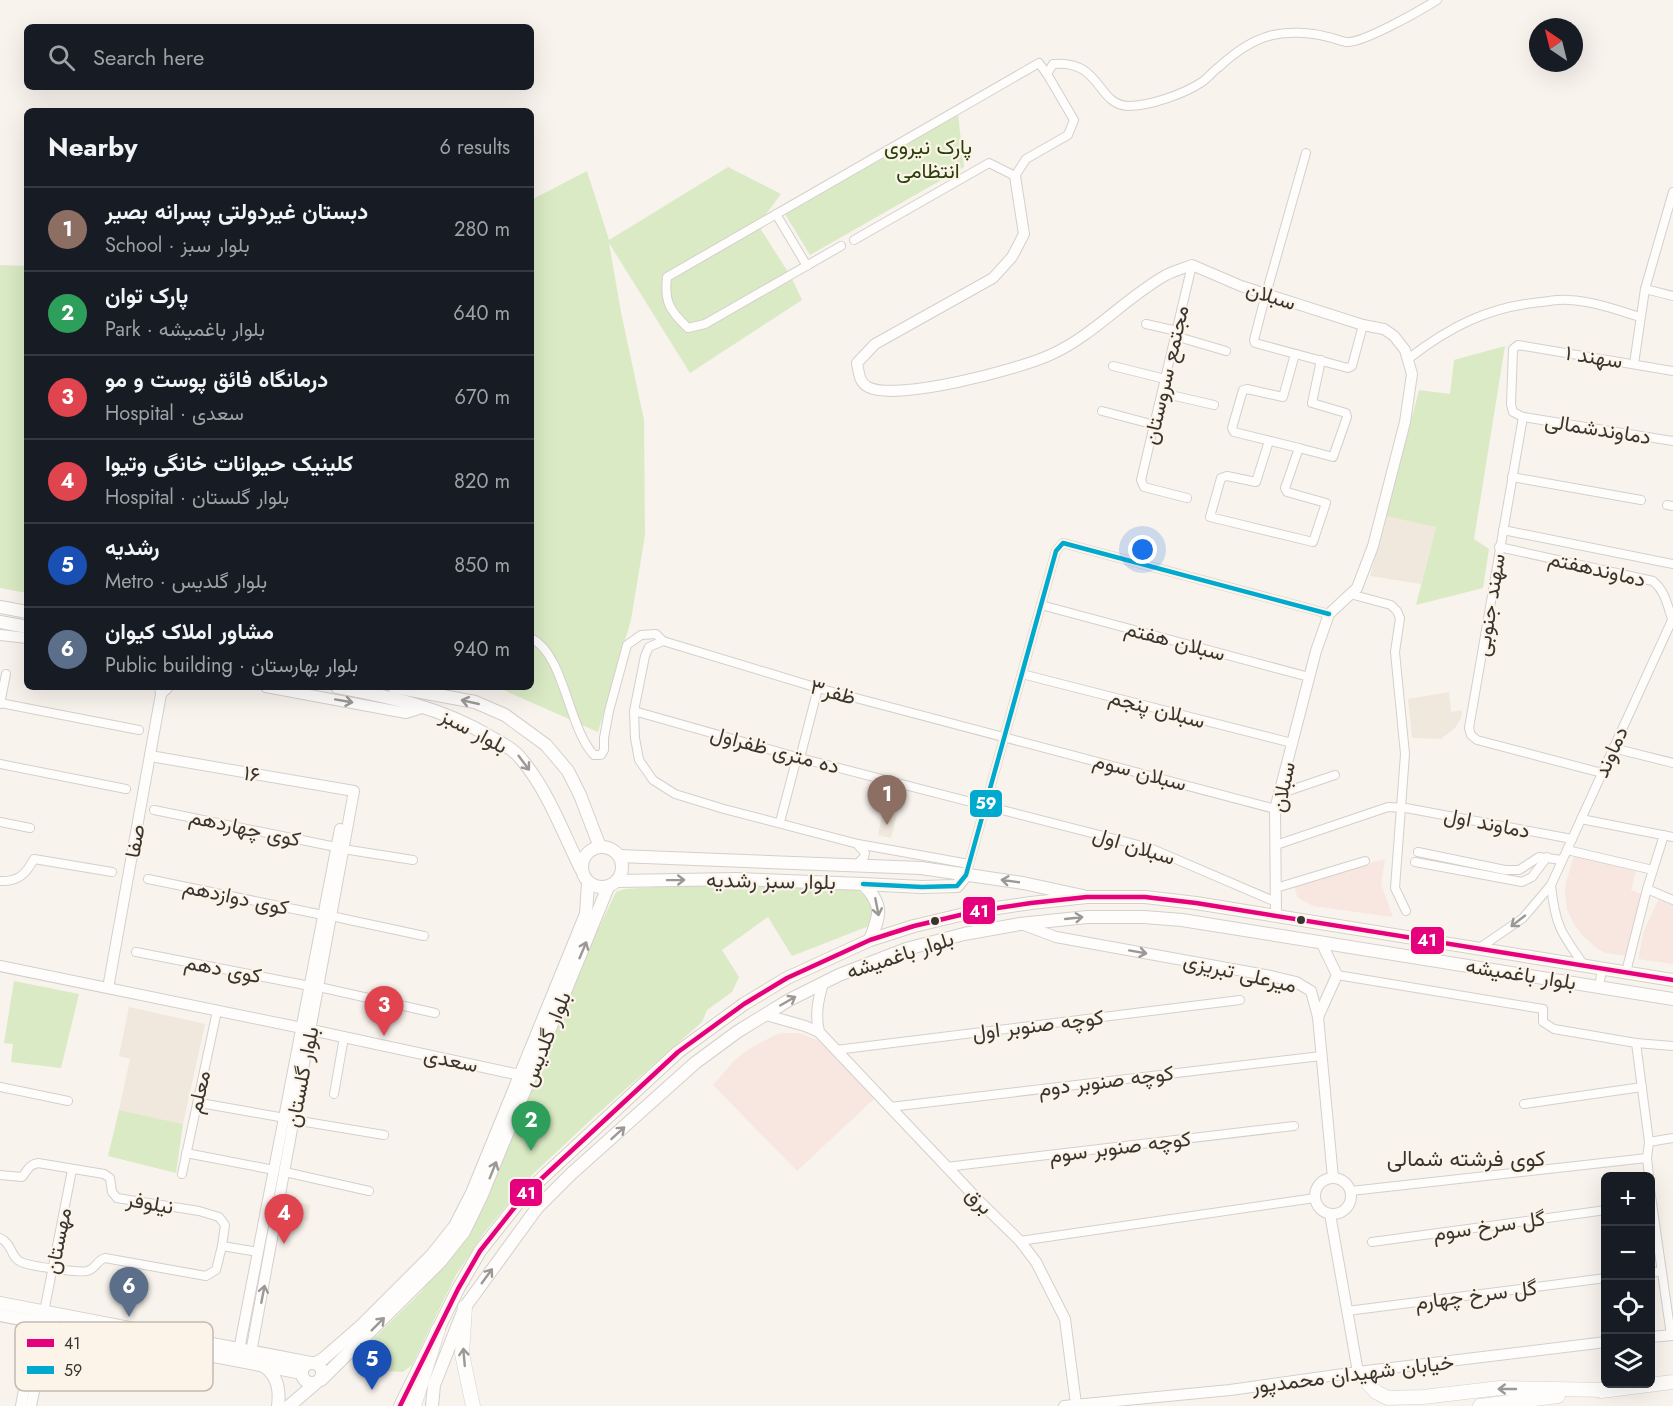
<!DOCTYPE html>
<html lang="en">
<head>
<meta charset="utf-8">
<style>
	body { margin:0; font-family:Jost,Vazirmatn,sans-serif; background:#20242c; color:#f1f3f6 }
	.controls { position:absolute; right:18px; bottom:18px; display:grid; overflow:hidden; border-radius:9px; box-shadow:0 6px 24px #0002 }
	.controls button { width:54px; height:54px; display:grid; place-items:center; padding:0; border:0; border-bottom:2px solid #363941; background:#171b24; color:#f1f3f6; font:30px sans-serif }
	.compass { position:absolute; left:1529px; top:18px; width:54px; height:54px; border-radius:50%; background:#171b24; box-shadow:0 6px 24px #0002; rotate:325deg }
	.you { position:absolute; left:1143px; top:550px; width:21px; height:21px; margin:-15px; border:4px solid #fff; border-radius:50%; background:#1a73e8; box-shadow:0 0 0 9px #1a73e833 }
	.badge { display:grid; place-items:center; width:39px; height:39px; border-radius:50%; background:#7b7873; color:#fff; font-size:20px; font-weight:700 }
	.pin { position:absolute; translate:-50% -50px; filter:drop-shadow(0 2px 3px #0008) }
	.pin::after { content:''; position:absolute; top:32px; width:21px; height:18px; background:inherit; clip-path:polygon(0 0,100% 0,50% 100%) }
	.list { margin:0; padding:0; list-style:none }
	h2 { display:flex; justify-content:space-between; align-items:center; height:78px; margin:0; padding:0 24px; font-size:26px }
	h2 small { font-size:20px; font-weight:400; color:#9ea1a6 }
	.list li { display:grid; grid-template-columns:39px 1fr auto; gap:18px; align-items:center; box-sizing:border-box; height:84px; padding:0 24px; border-top:2px solid #363941 }
	.list b { display:block; font-size:22px; white-space:nowrap }
	.list p { margin:0; font-size:20px; white-space:nowrap; color:#9ea1a6 }
	.list em { font-size:20px; font-style:normal; color:#9ea1a6 }
	.icon { flex:none; width:33px; height:33px; fill:none; stroke:currentColor; stroke-width:2; stroke-linecap:round; stroke-linejoin:round }
	.map { position:relative; flex:none; width:1673px; height:1406px; overflow:hidden }
	.search { position:absolute; background:#171b24; box-shadow:0 6px 24px #0002; left:24px; top:24px; width:510px; height:66px; display:flex; align-items:center; gap:15px; box-sizing:border-box; padding:0 21px; border-radius:9px; color:#9ea1a6; font-size:22px }
	.panel { position:absolute; background:#171b24; box-shadow:0 6px 24px #0002; left:24px; top:108px; width:510px; height:582px; border-radius:9px }
	.map>svg:first-child { display:block }
	.commercial { fill:#f7e7e0 }
	.built { fill:#f0e8dc }
	.green { fill:#daeac4 }
	.lines { fill:none; stroke-linecap:round; stroke-linejoin:round }
	.minor-casing { stroke:#d3d0cc; stroke-width:10 }
	.tertiary-casing { stroke:#d3d0cc; stroke-width:12 }
	.secondary-casing { stroke:#d3d0cc; stroke-width:14 }
	.primary-casing { stroke:#d3d0cc; stroke-width:14 }
	.trunk-casing { stroke:#d3d0cc; stroke-width:15 }
	.minor { stroke:#fefdfc; stroke-width:8 }
	.tertiary { stroke:#fefdfc; stroke-width:10 }
	.secondary { stroke:#fefdfc; stroke-width:12 }
	.primary { stroke:#fefdfc; stroke-width:12 }
	.trunk { stroke:#fefdfc; stroke-width:14 }
	.bus-1-casing { stroke:#fcf4e9; stroke-width:9 }
	.bus-2-casing { stroke:#fcf4e9; stroke-width:9 }
	.bus-1 { stroke:#e5007d; stroke-width:4.5 }
	.bus-2 { stroke:#00a9ce; stroke-width:4.5 }
	.oneway { stroke:#9b9996 }
	.bus-dot { fill:#383531; stroke:#fcf4e9; stroke-width:2 }
	.labels { text-anchor:middle; stroke-width:4.5; stroke-linejoin:round; paint-order:stroke }
	.park-label { font-size:21px; fill:#273f08; stroke:#fcf4e9 }
	.street-label { font-size:21px; fill:#383531; stroke:#fcf4e9 }
	.neighbourhood-label { font-size:22px; fill:#383531; stroke:#fcf4e9 }
	.key { fill:#fcf4e9; stroke:#c1bbb2; stroke-width:1.5 }
	.key-label { font-size:16px; fill:#383531 }
	.line-badge { stroke:#fcf4e9; stroke-width:2 }
	.badge-label { font-size:16px; text-anchor:middle; font-weight:bold; fill:#fff }
</style>
</head>
<body>
<div class="map">
<svg width="1673" height="1406" viewBox="0 0 1673 1406">
	<rect width="100%" height="100%" fill="#f8f3ed"/>
	<g class="commercial">
		<path d="M1574,856L1636,871L1631,890L1642,894L1627,956L1606,953L1598,949L1582,935L1574,924L1567,909L1565,894L1566,882Z"/>
		<path d="M1385,859L1381,884L1393,917L1313,906L1297,897L1295,887L1297,883Z"/>
		<path d="M1659,898L1673,905V964L1638,959L1644,931Z"/>
		<path d="M783,1033H798L818,1040L875,1098L797,1171L713,1085L734,1061L749,1049L775,1035Z"/>
	</g>
	<g class="built">
		<path d="M1386,516L1436,526L1421,584L1370,576Z"/>
		<path d="M1449,692L1451,712L1462,710L1461,718L1455,728L1441,739L1412,738L1408,699Z"/>
		<path d="M883,811L897,814L891,838L878,835Z"/>
		<path d="M129,1007L205,1024L183,1124L119,1110L130,1059L119,1056Z"/>
		<path d="M291,1201L310,1205L308,1221L288,1218Z"/>
	</g>
	<g class="green">
		<path d="M958,114L964,167L810,255L785,214Z"/>
		<path d="M728,167L781,194L758,225L790,275L802,300L690,373L609,243L621,312L644,420L645,535L631,620L598,732L497,687H531V200L587,171L609,240Z"/>
		<path d="M0,265L27,266V593L0,588Z"/>
		<path d="M1505,346L1474,539L1489,549L1483,588L1416,605L1436,527L1386,516L1419,390L1450,394L1454,360Z"/>
		<path d="M689,885L856,889C869,898 874,905 873,921L869,926L792,956L768,917L722,950L739,977L732,992L707,1010L702,1022L595,1116L532,1175L484,1233L456,1275L412,1365L403,1372L382,1371L370,1361L367,1345L421,1292L474,1220L577,973L616,892L624,889Z"/>
		<path d="M14,981L79,994L61,1068L11,1062L13,1044L4,1043Z"/>
		<path d="M119,1110L183,1124L176,1173L108,1156Z"/>
	</g>
	<g class="lines">
		<defs>
			<g id="minor">
				<path d="M776,214L807,266"/>
				<path d="M854,240L989,163L1015,176L1026,159L1068,135L1074,120L1047,74L1053,64C1101,59 1097,105 1128,106C1150,106 1184,94 1202,82C1208,78 1213,71 1219,67C1233,54 1251,41 1269,36C1287,31 1310,32 1328,37C1334,38 1340,41 1346,42C1362,44 1421,10 1437,0"/>
				<path d="M841,246L705,324L688,328C670,311 664,302 667,277L1039,63L1047,74"/>
				<path d="M1645,289L1673,296"/>
				<path d="M1266,294L1306,153"/>
				<path d="M1263,305L1254,340L1255,343L1348,368L1352,366L1363,325"/>
				<path d="M1146,324L1177,331"/>
				<path d="M1175,336L1226,351"/>
				<path d="M1295,354L1283,397L1247,389L1243,390L1232,428L1234,432L1299,448"/>
				<path d="M1408,359C1449,327 1488,307 1541,302C1550,301 1560,299 1569,300C1593,301 1617,310 1640,317"/>
				<path d="M1634,364L1645,289L1673,192"/>
				<path d="M1113,366L1165,379"/>
				<path d="M1673,371L1518,345L1513,349L1511,404L1513,412L1523,417L1673,441"/>
				<path d="M1162,393L1214,405"/>
				<path d="M1102,411L1155,425"/>
				<path d="M1523,417L1469,728L1471,735L1477,740L1602,773"/>
				<path d="M1269,441L1256,482L1227,476L1221,478L1210,517L1313,542L1326,503L1287,492L1285,488L1299,448L1333,457L1347,417L1346,413L1312,403L1321,360"/>
				<path d="M1512,477L1641,500"/>
				<path d="M1187,498L1144,487L1141,480L1192,265"/>
				<path d="M1667,505L1673,506"/>
				<path d="M1503,530L1673,564"/>
				<path d="M1499,547L1653,581C1665,591 1667,604 1672,619"/>
				<path d="M1350,594L1391,605L1397,611L1400,618L1395,652L1405,754L1395,888L1406,911"/>
				<path d="M1041,605L1309,677"/>
				<path d="M531,638C565,655 568,728 594,755H601L604,750V738L609,711L627,645L641,635L656,634L663,641L818,688L1275,809"/>
				<path d="M663,641L649,647L645,656L634,711L635,738L639,760L653,780L675,794L724,809L858,844L969,864"/>
				<path d="M1022,674L1292,743"/>
				<path d="M0,703L139,730"/>
				<path d="M0,704L6,674"/>
				<path d="M634,711L800,758L1150,848L1276,902"/>
				<path d="M1613,748L1673,763"/>
				<path d="M800,758L818,688"/>
				<path d="M0,764L126,789"/>
				<path d="M1279,794L1335,775"/>
				<path d="M154,810L336,847"/>
				<path d="M1581,819L1673,837"/>
				<path d="M0,822L30,828"/>
				<path d="M780,822L797,757"/>
				<path d="M1276,845L1388,807L1406,808L1572,839"/>
				<path d="M343,849L413,860"/>
				<path d="M1567,850L1653,870L1647,889L1673,900"/>
				<path d="M1418,852L1505,870H1519L1539,857L1562,860"/>
				<path d="M1415,862L1522,882L1532,877L1547,857"/>
				<path d="M857,864L864,857L865,853L858,845"/>
				<path d="M1653,870L1664,835"/>
				<path d="M966,875L1056,551L1063,543L1329,614"/>
				<path d="M148,879L323,915"/>
				<path d="M0,881C18,882 26,874 34,859L112,872"/>
				<path d="M1551,885C1555,925 1561,933 1584,965"/>
				<path d="M1276,888L1365,861"/>
				<path d="M331,916L424,936"/>
				<path d="M1478,949L1523,918L1551,885L1673,618"/>
				<path d="M136,952L310,986"/>
				<path d="M1626,972L1647,889"/>
				<path d="M1337,975L1543,1009V1022L1554,1029L1636,1043L1673,1046"/>
				<path d="M319,987L435,1013"/>
				<path d="M1599,987L1602,969"/>
				<path d="M1636,1043L1649,1142L1647,1158L1649,1176"/>
				<path d="M836,1050L1240,1000"/>
				<path d="M0,1087L68,1101"/>
				<path d="M334,1094L344,1037"/>
				<path d="M206,1104L285,1118"/>
				<path d="M1524,1104L1642,1087"/>
				<path d="M890,1107L1321,1056"/>
				<path d="M294,1120L384,1135"/>
				<path d="M1649,1142L1673,1138"/>
				<path d="M186,1153L274,1170"/>
				<path d="M946,1167L1294,1126"/>
				<path d="M285,1172L369,1191"/>
				<path d="M182,1174L217,1011"/>
				<path d="M0,1175L22,1177C28,1170 28,1165 38,1163L104,1174L110,1178L112,1192L117,1198L199,1211L219,1217L225,1225L222,1246"/>
				<path d="M1650,1189L1671,1335"/>
				<path d="M1351,1191L1647,1158"/>
				<path d="M0,1238C13,1244 10,1257 21,1262C28,1266 80,1273 87,1271C96,1269 97,1260 105,1258L206,1276L216,1270L222,1246L258,1252"/>
				<path d="M1020,1241L1315,1198"/>
				<path d="M1372,1242L1606,1210"/>
				<path d="M1650,1273L1661,1271"/>
				<path d="M1347,1311L1606,1278"/>
				<path d="M44,1312L72,1170"/>
			</g>
			<g id="tertiary">
				<path d="M1015,176L1024,234L1012,257L993,278L875,344L857,363C859,373 859,382 868,387C896,402 1020,369 1050,355C1093,336 1125,298 1166,275C1174,271 1184,268 1192,265L1241,286L1363,325L1384,329L1394,336L1405,350L1412,374L1405,422L1373,546L1357,588L1329,614L1316,651L1279,794L1275,809L1276,916"/>
				<path d="M0,635L27,638"/>
				<path d="M160,687L161,694L168,687"/>
				<path d="M266,687L406,713L425,707"/>
				<path d="M150,756L354,791L250,1358"/>
				<path d="M1021,924L1056,937L1271,976L1296,982L1311,991L1318,1017L1333,1178"/>
				<path d="M0,966L302,1028L520,1075"/>
				<path d="M108,988L161,694"/>
				<path d="M766,1015L805,1026L819,1032L980,1202L1020,1241L1036,1262L1065,1319L1076,1404"/>
				<path d="M1318,1017L1337,975L1321,942"/>
				<path d="M819,1032C815,1015 818,1000 823,983"/>
				<circle cx="1333" cy="1196" r="18"/>
				<path d="M1330,1214L1358,1372"/>
				<path d="M1650,1337L1673,1335"/>
				<path d="M238,1355L340,829"/>
				<path d="M21,1406L38,1315"/>
				<path d="M31,1406L49,1318"/>
				<path d="M1064,1406L1230,1390L1358,1372L1606,1342"/>
			</g>
			<g id="secondary">
				<path d="M0,607L27,612"/>
				<path d="M0,622L27,627"/>
				<path d="M337,687C391,697 442,708 489,736C501,743 514,749 522,760C548,791 563,833 581,869"/>
				<path d="M394,687L475,702L505,715L546,745L568,771L580,795L600,847"/>
				<circle cx="602" cy="867" r="20"/>
				<path d="M619,856L921,868L1023,883L1083,896"/>
				<path d="M617,881L736,879L863,884C884,905 880,915 870,940"/>
				<path d="M863,884L922,887L957,886L966,875"/>
				<path d="M0,1303L311,1363"/>
				<path d="M0,1315L302,1373"/>
				<circle cx="312" cy="1373" r="10"/>
				<path d="M316,1363L323,1359L361,1326L432,1255L455,1226L472,1193L586,914L588,883"/>
				<path d="M264,1366C278,1376 280,1390 278,1406"/>
				<path d="M321,1380L440,1262L464,1232L481,1197L608,887"/>
				<path d="M289,1406L316,1383"/>
			</g>
			<g id="primary">
				<path d="M400,1406L458,1289L480,1251L526,1193L678,1052L744,1004L787,978L870,940L914,926L977,911L1031,903L1087,897H1145L1196,903L1673,980"/>
				<path d="M432,1406L434,1385L465,1307L537,1208L571,1174L695,1063L737,1032L789,1000L839,975L906,949L964,934L1020,924L1087,917H1144L1182,920L1673,999"/>
			</g>
			<g id="trunk">
				<path d="M465,1307L462,1354L473,1406"/>
				<path d="M1358,1372L1376,1392L1388,1398L1423,1397L1500,1388L1608,1390"/>
				<path d="M1601,1391L1673,1382"/>
				<path d="M414,1406L438,1330"/>
				<path d="M1480,1406L1558,1396"/>
			</g>
		</defs>
		<use href="#minor" class="minor-casing"/>
		<use href="#tertiary" class="tertiary-casing"/>
		<use href="#secondary" class="secondary-casing"/>
		<use href="#primary" class="primary-casing"/>
		<use href="#trunk" class="trunk-casing"/>
		<use href="#minor" class="minor"/>
		<use href="#tertiary" class="tertiary"/>
		<use href="#secondary" class="secondary"/>
		<use href="#primary" class="primary"/>
		<use href="#trunk" class="trunk"/>
		<defs>
			<path id="bus-1" d="M400,1406L458,1289L480,1251L526,1193L678,1052L744,1004L787,978L870,940L914,926L977,911L1031,903L1087,897H1145L1196,903L1673,980"/>
			<path id="bus-2" d="M863,884L922,887L957,886L966,875L1056,551L1063,543L1329,614"/>
		</defs>
		<use href="#bus-1" class="bus-1-casing"/>
		<use href="#bus-2" class="bus-2-casing"/>
		<use href="#bus-1" class="bus-1"/>
		<use href="#bus-2" class="bus-2"/>
	</g>
	<defs><path id="oneway-shaft" d="M-6 0H5M1.5-3L5.5 0L1.5 3" fill="none" stroke-width="1.6" stroke-linecap="round" stroke-linejoin="round" transform="scale(1.5)"/></defs>
	<g class="oneway">
		<use href="#oneway-shaft" transform="translate(344 701) rotate(10)"/>
		<use href="#oneway-shaft" transform="translate(470 702) rotate(-167)"/>
		<use href="#oneway-shaft" transform="translate(524 763) rotate(53)"/>
		<use href="#oneway-shaft" transform="translate(676 880) rotate(-1)"/>
		<use href="#oneway-shaft" transform="translate(1010 881) rotate(-172)"/>
		<use href="#oneway-shaft" transform="translate(877 907) rotate(79)"/>
		<use href="#oneway-shaft" transform="translate(1074 918) rotate(-6)"/>
		<use href="#oneway-shaft" transform="translate(1518 921) rotate(142)"/>
		<use href="#oneway-shaft" transform="translate(583 950) rotate(-67)"/>
		<use href="#oneway-shaft" transform="translate(1138 952) rotate(10)"/>
		<use href="#oneway-shaft" transform="translate(788 1001) rotate(-30)"/>
		<use href="#oneway-shaft" transform="translate(618 1133) rotate(-42)"/>
		<use href="#oneway-shaft" transform="translate(493 1170) rotate(-68)"/>
		<use href="#oneway-shaft" transform="translate(487 1276) rotate(-54)"/>
		<use href="#oneway-shaft" transform="translate(263 1294) rotate(-79)"/>
		<use href="#oneway-shaft" transform="translate(378 1324) rotate(-45)"/>
		<use href="#oneway-shaft" transform="translate(464 1357) rotate(-95)"/>
		<use href="#oneway-shaft" transform="translate(1507 1389) rotate(180)"/>
	</g>
	<g class="bus-dot">
		<circle cx="1301" cy="920" r="5"/>
		<circle cx="935" cy="921" r="5"/>
	</g>
	<g class="labels">
		<g class="park-label">
			<text x="928" y="154">پارک نیروی<tspan x="928" dy="24">انتظامی</tspan></text>
		</g>
		<g class="street-label">
			<text transform="translate(1271 296) rotate(18)" y="7">سبلان</text>
			<text transform="translate(1594 357) rotate(9)" y="7">سهند ۱</text>
			<text transform="translate(1166 375) rotate(-77)" y="7">مجتمع سروستان</text>
			<text transform="translate(1598 429) rotate(9)" y="7">دماوندشمالی</text>
			<text transform="translate(1597 569) rotate(13)" y="7">دماوندهفتم</text>
			<text transform="translate(1490 605) rotate(-81)" y="7">سهند جنوبی</text>
			<text transform="translate(1175 641) rotate(15)" y="7">سبلان هفتم</text>
			<text transform="translate(833 692) rotate(15)" y="7">ظفر۳</text>
			<text transform="translate(1157 709) rotate(15)" y="7">سبلان پنجم</text>
			<text transform="translate(474 731) rotate(28)" y="7">بلوار سبز</text>
			<text transform="translate(775 750) rotate(15)" y="7">ده متری ظفراول</text>
			<text transform="translate(1611 752) rotate(-66)" y="7">دماوند</text>
			<text transform="translate(1140 772) rotate(15)" y="7">سبلان سوم</text>
			<text transform="translate(252 774) rotate(10)" y="7">۱۶</text>
			<text transform="translate(1283 787) rotate(-78)" y="7">سبلان</text>
			<text transform="translate(1487 823) rotate(11)" y="7">دماوند اول</text>
			<text transform="translate(245 828) rotate(12)" y="7">کوی چهاردهم</text>
			<text transform="translate(135 841) rotate(-80)" y="7">صفا</text>
			<text transform="translate(1134 846) rotate(17)" y="7">سبلان اول</text>
			<text transform="translate(771 881) rotate(1)" y="7">بلوار سبز رشدیه</text>
			<text transform="translate(236 897) rotate(12)" y="7">کوی دوازدهم</text>
			<text transform="translate(900 955) rotate(-18)" y="7">بلوار باغمیشه</text>
			<text transform="translate(223 969) rotate(11)" y="7">کوی دهم</text>
			<text transform="translate(1240 973) rotate(13)" y="7">میرعلی تبریزی</text>
			<text transform="translate(1521 974) rotate(9)" y="7">بلوار باغمیشه</text>
			<text transform="translate(1038 1025) rotate(-7)" y="7">کوچه صنوبر اول</text>
			<text transform="translate(546 1039) rotate(-68)" y="7">بلوار گلدیس</text>
			<text transform="translate(451 1060) rotate(12)" y="7">سعدی</text>
			<text transform="translate(302 1077) rotate(-79)" y="7">بلوار گلستان</text>
			<text transform="translate(1106 1081) rotate(-7)" y="7">کوچه صنوبر دوم</text>
			<text transform="translate(199 1092) rotate(-78)" y="7">معلم</text>
			<text transform="translate(1120 1147) rotate(-7)" y="7">کوچه صنوبر سوم</text>
			<text transform="translate(979 1201) rotate(45)" y="7">برق</text>
			<text transform="translate(150 1203) rotate(10)" y="7">نیلوفر</text>
			<text transform="translate(1489 1226) rotate(-8)" y="7">گل سرخ سوم</text>
			<text transform="translate(58 1241) rotate(-79)" y="7">مهستان</text>
			<text transform="translate(1476 1295) rotate(-7)" y="7">گل سرخ چهارم</text>
			<text transform="translate(1353 1374) rotate(-7)" y="7">خیابان شهیدان محمدپور</text>
		</g>
		<g class="neighbourhood-label">
			<text x="1466" y="1166">کوی فرشته شمالی</text>
		</g>
	</g>
	<rect x="15" y="1322" width="198" height="69" rx="9" class="key"/>
	<rect x="27" y="1339" width="27" height="8" fill="#e5007d"/>
	<rect x="27" y="1366" width="27" height="8" fill="#00a9ce"/>
	<g class="key-label">
		<text x="64" y="1349">41</text>
		<text x="64" y="1376">59</text>
	</g>
	<g class="line-badge">
		<rect x="969" y="789" width="34" height="29" rx="6" fill="#00a9ce"/>
		<rect x="962" y="896" width="34" height="29" rx="6" fill="#e5007d"/>
		<rect x="1410" y="926" width="35" height="29" rx="6" fill="#e5007d"/>
		<rect x="509" y="1178" width="34" height="29" rx="6" fill="#e5007d"/>
	</g>
	<g class="badge-label">
		<text x="986" y="809">59</text>
		<text x="979" y="917">41</text>
		<text x="1427" y="946">41</text>
		<text x="526" y="1199">41</text>
	</g>
</svg>
<div class="controls">
<button>+</button>
<button>−</button>
<button><svg class="icon" aria-label="locate" viewBox="0 0 24 24"><circle cx="12" cy="12" r="6"/><path d="M12 2v4M12 18v4M2 12h4M18 12h4"/></svg></button>
<button><svg class="icon" aria-label="layers" viewBox="0 0 24 24"><path d="M12 4l9 5-9 5-9-5zM3 14l9 5 9-5"/></svg></button>
</div>
<svg class="compass" viewBox="-18 -18 36 36"><path d="M0-13l5 13h-10z" fill="#e53935"/><path d="M0 13l5-13h-10z" fill="#9ea1a6"/></svg>
<div class="you"></div>
<div class="pin badge" style="left:887px;top:825px;background:#8d6e63">1</div>
<div class="pin badge" style="left:531px;top:1151px;background:#2e9e5b">2</div>
<div class="pin badge" style="left:384px;top:1036px;background:#e0444e">3</div>
<div class="pin badge" style="left:284px;top:1244px;background:#e0444e">4</div>
<div class="pin badge" style="left:372px;top:1390px;background:#1a4fb4">5</div>
<div class="pin badge" style="left:129px;top:1317px;background:#5c6f8a">6</div>
<div class="search"><svg class="icon" aria-label="search" viewBox="0 0 24 24"><circle cx="10" cy="10" r="6"/><path d="M15 15l6 6"/></svg>Search here</div>
<section class="panel">
<h2>Nearby<small>6 results</small></h2>
<ul class="list">
<li><span class="badge" style="background:#8d6e63">1</span><div><b>دبستان غیردولتی پسرانه بصیر</b><p>School · بلوار سبز</p></div><em>280 m</em></li>
<li><span class="badge" style="background:#2e9e5b">2</span><div><b>پارک توان</b><p>Park · بلوار باغمیشه</p></div><em>640 m</em></li>
<li><span class="badge" style="background:#e0444e">3</span><div><b>درمانگاه فائق پوست و مو</b><p>Hospital · سعدی</p></div><em>670 m</em></li>
<li><span class="badge" style="background:#e0444e">4</span><div><b>کلینیک حیوانات خانگی وتیوا</b><p>Hospital · بلوار گلستان</p></div><em>820 m</em></li>
<li><span class="badge" style="background:#1a4fb4">5</span><div><b>رشدیه</b><p>Metro · بلوار گلدیس</p></div><em>850 m</em></li>
<li><span class="badge" style="background:#5c6f8a">6</span><div><b>مشاور املاک کیوان</b><p>Public building · بلوار بهارستان</p></div><em>940 m</em></li>
</ul>
</section>
</div>
</body>
</html>
